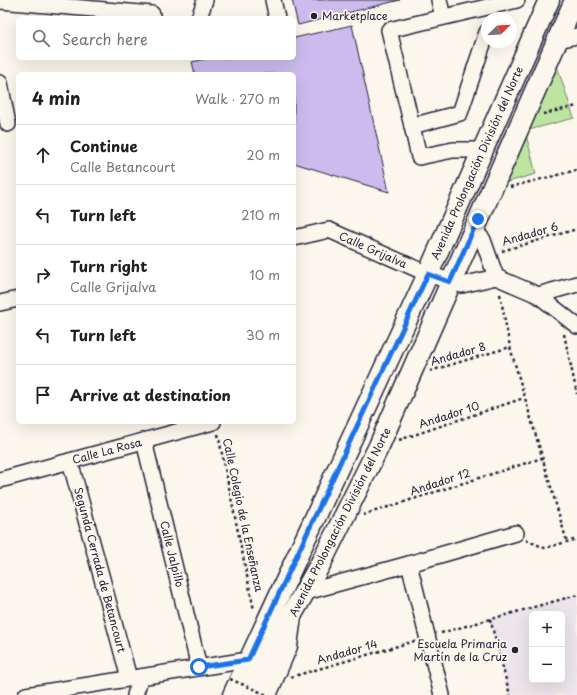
<!DOCTYPE html>
<html lang="en">
<head>
<meta charset="utf-8">
<style>
	body { margin:0; font-family:"Playpen Sans",sans-serif; background:#f2f2f2; color:#202124 }
	.controls { position:absolute; right:12px; bottom:12px; display:grid; overflow:hidden; border-radius:6px; box-shadow:0 4px 16px #0002 }
	.controls button { width:36px; height:36px; display:grid; place-items:center; padding:0; border:0; border-bottom:1px solid #e0e0e0; background:#fff; color:#202124; font:20px sans-serif }
	.compass { position:absolute; left:481px; top:12px; width:36px; height:36px; border-radius:50%; background:#fff; box-shadow:0 4px 16px #0002; rotate:66deg }
	.stop { position:absolute; width:12px; height:12px; margin:-9px; border:3px solid #1a73e8; border-radius:50%; background:#fff }
	.stop.end { background:#1a73e8; border-color:#fff; box-shadow:0 1px 4px #0008 }
	.list { margin:0; padding:0; list-style:none }
	h2 { display:flex; justify-content:space-between; align-items:center; height:52px; margin:0; padding:0 16px; font-size:17px }
	h2 small { font-size:13px; font-weight:400; color:#757577 }
	.list li { display:grid; grid-template-columns:26px 1fr auto; gap:12px; align-items:center; box-sizing:border-box; height:60px; padding:0 16px; border-top:1px solid #e0e0e0 }
	.list b { display:block; font-size:15px; white-space:nowrap }
	.list p { margin:0; font-size:13px; white-space:nowrap; color:#757577 }
	.list em { font-size:13px; font-style:normal; color:#757577 }
	.icon { flex:none; width:22px; height:22px; fill:none; stroke:currentColor; stroke-width:2; stroke-linecap:round; stroke-linejoin:round }
	.map { position:relative; flex:none; width:577px; height:695px; overflow:hidden }
	.search { position:absolute; background:#fff; box-shadow:0 4px 16px #0002; left:16px; top:16px; width:280px; height:44px; display:flex; align-items:center; gap:10px; box-sizing:border-box; padding:0 14px; border-radius:6px; color:#757577; font-size:15px }
	.panel { position:absolute; background:#fff; box-shadow:0 4px 16px #0002; left:16px; top:72px; width:280px; height:352px; border-radius:6px }
	.map>svg:first-child { display:block }
	.built { fill:#ede5ec; fill-rule:evenodd }
	.green { fill:#bee5a0; stroke:#70846e }
	.building { fill:#cbbced; stroke:#22223b }
	.lines { fill:none; stroke-linecap:round; stroke-linejoin:round }
	.minor-casing { stroke:#22223b; stroke-width:18 }
	.major-casing { stroke:#22223b; stroke-width:23 }
	.path { stroke:#22223b; stroke-width:2.5; stroke-dasharray:3 3; stroke-linecap:butt }
	.minor { stroke:#fbf7ec; stroke-width:15 }
	.major { stroke:#fbf7ec; stroke-width:20 }
	.path-bridge { stroke:#22223b; stroke-width:2.5; stroke-dasharray:3 3; stroke-linecap:butt }
	.route { stroke:#1a73e8; stroke-width:5 }
	.poi-dot { fill:#22223b; stroke:#fbf7ec; stroke-width:1.5 }
	.labels { text-anchor:middle; stroke-width:3.5; stroke-linejoin:round; paint-order:stroke }
	.poi-label { font-size:11px; fill:#22223b; stroke:#fbf7ec; text-anchor:start }
	.street-label { font-size:11px; fill:#22223b; stroke:#fbf7ec }
</style>
</head>
<body>
<div class="map">
<svg width="577" height="695" viewBox="0 0 577 695">
	<rect width="100%" height="100%" fill="#fbf7ec"/>
	<filter id="ink" filterUnits="userSpaceOnUse"><feTurbulence type="fractalNoise" baseFrequency=".025" numOctaves="2"/><feDisplacementMap in="SourceGraphic" scale="8" xChannelSelector="R" yChannelSelector="G"/><feConvolveMatrix kernelMatrix="1 2 1 2 8 2 1 2 1" color-interpolation-filters="sRGB"/></filter>
	<g filter="url(#ink)">
		<path class="built" d="M577,595V695H510L490,619ZM532,614H562V680H532Z"/>
		<path class="green" d="M557,66L574,118L525,131L536,174L497,185Z"/>
		<g class="building">
			<path d="M292,0H400L298,25Z"/>
			<path d="M352,25L389,192L294,163V74H195L192,62L209,58H294V38Z"/>
		</g>
		<g class="lines">
			<defs>
				<g id="minor">
					<path d="M273,0L277,18"/>
					<path d="M439,0L443,17"/>
					<path d="M0,1L152,14"/>
					<path d="M199,18L205,0"/>
					<path d="M487,32L460,113L412,126L389,30L517,0"/>
					<path d="M558,40L577,36"/>
					<path d="M0,83L8,124"/>
					<path d="M412,126L419,157L453,150H484"/>
					<path d="M474,229L483,240L496,277L538,295L577,326"/>
					<path d="M294,238L329,230L428,274L462,285L496,277"/>
					<path d="M538,295L577,284"/>
					<path d="M0,303L18,299"/>
					<path d="M144,441L199,667"/>
					<path d="M70,461L129,678"/>
					<path d="M0,480L213,422"/>
					<path d="M409,564L516,533"/>
					<path d="M306,592L409,564L442,695"/>
					<path d="M26,695L248,660"/>
					<path d="M135,695L141,677"/>
				</g>
				<g id="major">
					<path d="M233,695L428,274L549,0"/>
					<path d="M249,695L273,639L291,616"/>
					<path d="M266,695L287,646L291,616L322,561L379,446L575,0"/>
				</g>
			</defs>
			<use href="#minor" class="minor-casing"/>
			<use href="#major" class="major-casing"/>
			<g class="path">
				<path d="M543,114L577,106"/>
				<path d="M510,187L577,170"/>
				<path d="M502,251L577,229"/>
				<path d="M500,294L510,347L567,542"/>
				<path d="M564,334L577,394"/>
				<path d="M430,371L510,347"/>
				<path d="M218,434L254,610"/>
				<path d="M399,440L524,398"/>
				<path d="M363,515L542,458"/>
				<path d="M526,540L545,548L577,539"/>
				<path d="M490,619L510,695"/>
				<path d="M441,633L577,595"/>
				<path d="M291,677L415,641"/>
			</g>
			<use href="#minor" class="minor"/>
			<use href="#major" class="major"/>
			<path class="path-bridge" d="M230,679L267,695"/>
		</g>
	</g>
	<g class="lines" filter="url(#ink)">
		<path class="route" d="M199,667L248,660L428,274L450,282L478,219"/>
	</g>
	<g class="poi-dot">
		<circle cx="314" cy="16" r="4"/>
		<circle cx="515" cy="650" r="4"/>
	</g>
	<g class="labels">
		<g class="poi-label">
			<text x="322" y="20">Marketplace</text>
			<text x="507" y="648" text-anchor="end">Escuela Primaria<tspan x="507" dy="13">Martín de la Cruz</tspan></text>
		</g>
		<g class="street-label">
			<text transform="translate(477 163) rotate(-66)" y="4">Avenida Prolongación División del Norte</text>
			<text transform="translate(530 234) rotate(-16)" y="4">Andador 6</text>
			<text transform="translate(373 250) rotate(24)" y="4">Calle Grijalva</text>
			<text transform="translate(458 354) rotate(-16)" y="4">Andador 8</text>
			<text transform="translate(449 415) rotate(-18)" y="4">Andador 10</text>
			<text transform="translate(107 451) rotate(-15)" y="4">Calle La Rosa</text>
			<text transform="translate(440 482) rotate(-18)" y="4">Andador 12</text>
			<text transform="translate(243 515) rotate(78)" y="4">Calle Colegio de la Enseñanza</text>
			<text transform="translate(340 522) rotate(-63)" y="4">Avenida Prolongación División del Norte</text>
			<text transform="translate(172 554) rotate(76)" y="4">Calle Jalpillo</text>
			<text transform="translate(100 570) rotate(75)" y="4">Segunda Cerrada de Betancourt</text>
			<text transform="translate(347 652) rotate(-16)" y="4">Andador 14</text>
		</g>
	</g>
</svg>
<div class="controls">
<button>+</button>
<button>−</button>
</div>
<svg class="compass" viewBox="-18 -18 36 36"><path d="M0-13l5 13h-10z" fill="#e53935"/><path d="M0 13l5-13h-10z" fill="#757577"/></svg>
<div class="stop" style="left:199px;top:667px"></div>
<div class="stop end" style="left:478px;top:219px"></div>
<div class="search"><svg class="icon" aria-label="search" viewBox="0 0 24 24"><circle cx="10" cy="10" r="6"/><path d="M15 15l6 6"/></svg>Search here</div>
<section class="panel">
<h2>4 min<small>Walk · 270 m</small></h2>
<ul class="list">
<li><svg class="icon" aria-label="ahead" viewBox="0 0 24 24"><path d="M12 20V5M6 11l6-6 6 6"/></svg><div><b>Continue</b><p>Calle Betancourt</p></div><em>20 m</em></li>
<li><svg class="icon" aria-label="left" viewBox="0 0 24 24"><path d="M17 20v-9H6M10 6l-5 5 5 5"/></svg><div><b>Turn left</b></div><em>210 m</em></li>
<li><svg class="icon" aria-label="right" viewBox="0 0 24 24"><path d="M7 20v-9h11M14 6l5 5-5 5"/></svg><div><b>Turn right</b><p>Calle Grijalva</p></div><em>10 m</em></li>
<li><svg class="icon" aria-label="left" viewBox="0 0 24 24"><path d="M17 20v-9H6M10 6l-5 5 5 5"/></svg><div><b>Turn left</b></div><em>30 m</em></li>
<li><svg class="icon" aria-label="arrive" viewBox="0 0 24 24"><path d="M6 21V4h12l-3 4 3 4H6"/></svg><div><b>Arrive at destination</b></div></li>
</ul>
</section>
</div>
</body>
</html>
